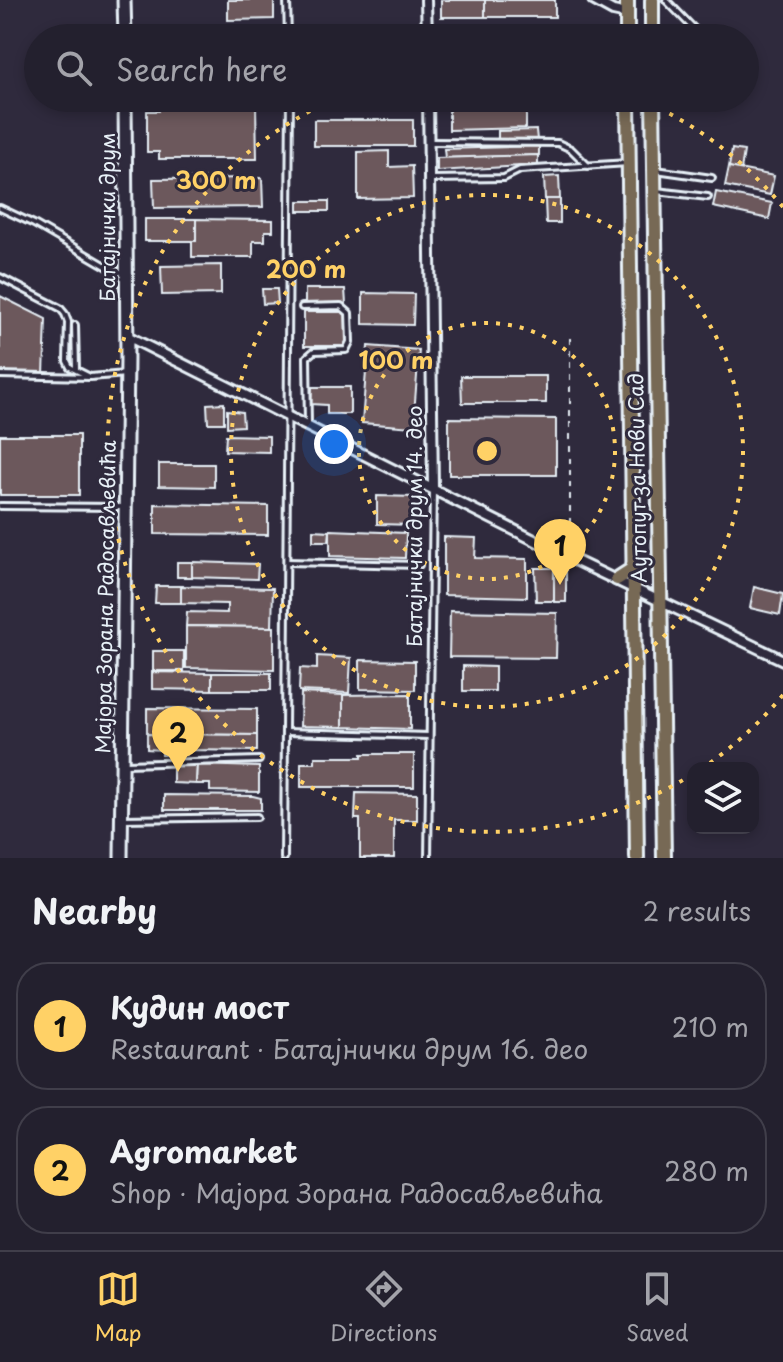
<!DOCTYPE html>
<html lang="en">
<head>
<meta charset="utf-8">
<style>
	body { margin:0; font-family:"Playpen Sans",sans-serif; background:#2f2d3a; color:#f1f3f6 }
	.controls { position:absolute; right:24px; bottom:24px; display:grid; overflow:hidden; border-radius:16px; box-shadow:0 4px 12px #0003 }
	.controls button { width:72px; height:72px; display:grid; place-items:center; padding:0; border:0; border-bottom:2px solid #403e4a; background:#23202e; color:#f1f3f6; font:40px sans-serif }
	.you { position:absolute; left:334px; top:444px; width:28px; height:28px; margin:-20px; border:6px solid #fff; border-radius:50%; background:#1a73e8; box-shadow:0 0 0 12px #1a73e833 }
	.badge { display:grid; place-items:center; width:52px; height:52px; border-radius:50%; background:#ffd166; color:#111; font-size:26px; font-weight:700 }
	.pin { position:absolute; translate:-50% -66px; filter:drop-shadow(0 2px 4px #0008) }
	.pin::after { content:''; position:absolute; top:42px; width:28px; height:24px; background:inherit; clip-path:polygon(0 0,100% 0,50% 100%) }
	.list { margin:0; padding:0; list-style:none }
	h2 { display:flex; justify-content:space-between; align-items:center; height:104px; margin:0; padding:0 32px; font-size:34px }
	h2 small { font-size:26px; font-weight:400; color:#a3a3aa }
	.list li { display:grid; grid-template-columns:52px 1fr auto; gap:24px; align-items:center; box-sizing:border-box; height:128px; margin:0 16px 16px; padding:0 16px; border:2px solid #403e4a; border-radius:32px }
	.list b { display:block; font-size:30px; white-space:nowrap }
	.list p { margin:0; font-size:26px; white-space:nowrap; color:#a3a3aa }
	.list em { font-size:26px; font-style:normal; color:#a3a3aa }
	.icon { flex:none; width:44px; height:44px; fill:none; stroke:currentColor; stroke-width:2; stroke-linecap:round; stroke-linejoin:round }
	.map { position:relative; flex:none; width:783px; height:858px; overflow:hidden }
	.search { position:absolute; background:#23202e; box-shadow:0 4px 12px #0003; left:24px; right:24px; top:24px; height:88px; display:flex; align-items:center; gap:20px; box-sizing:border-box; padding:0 28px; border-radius:44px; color:#a3a3aa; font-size:30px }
	.sheet { height:392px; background:#23202e }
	nav { display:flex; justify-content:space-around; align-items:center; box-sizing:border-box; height:112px; border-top:2px solid #403e4a; background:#23202e; font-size:22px; color:#a3a3aa }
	nav a { display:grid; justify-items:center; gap:4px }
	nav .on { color:#ffd166 }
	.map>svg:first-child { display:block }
	.building { fill:#6c585b; stroke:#e8f1f8; stroke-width:2 }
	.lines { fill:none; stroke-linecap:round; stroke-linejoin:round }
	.lane-casing { stroke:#e8f1f8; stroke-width:10 }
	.street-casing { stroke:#e8f1f8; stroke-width:14 }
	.secondary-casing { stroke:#e8f1f8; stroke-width:17 }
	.primary-casing { stroke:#e8f1f8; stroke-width:18 }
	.path { stroke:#e8f1f8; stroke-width:2; stroke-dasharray:6 6; stroke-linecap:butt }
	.lane { stroke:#2f2a3d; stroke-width:4 }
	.street { stroke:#2f2a3d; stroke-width:8 }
	.secondary { stroke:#2f2a3d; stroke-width:11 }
	.primary { stroke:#776954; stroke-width:12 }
	.ring { fill:none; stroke:#ffd166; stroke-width:4; stroke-dasharray:4 8 }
	.labels { text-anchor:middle; stroke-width:6; stroke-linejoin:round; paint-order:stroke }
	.street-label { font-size:20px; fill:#e8f1f8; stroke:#2f2a3d }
	.centre { fill:#ffd166; stroke:#2f2a3d; stroke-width:4 }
	.ring-label { font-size:24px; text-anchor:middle; font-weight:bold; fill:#ffd166; stroke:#2f2a3d; stroke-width:6; stroke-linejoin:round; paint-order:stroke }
</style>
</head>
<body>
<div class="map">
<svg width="783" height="858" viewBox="0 0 783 858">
	<rect width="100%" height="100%" fill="#2f2a3d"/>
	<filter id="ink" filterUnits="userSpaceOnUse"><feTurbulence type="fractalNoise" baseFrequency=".0125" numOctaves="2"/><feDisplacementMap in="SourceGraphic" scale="16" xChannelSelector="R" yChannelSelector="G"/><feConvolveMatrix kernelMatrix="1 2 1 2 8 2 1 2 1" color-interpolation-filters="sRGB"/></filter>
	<g filter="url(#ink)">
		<g class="building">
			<path d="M228,0H274V19L228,20Z"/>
			<rect x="441" y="0" width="44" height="17"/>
			<rect x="485" y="0" width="70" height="17"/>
			<rect x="200" y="27" width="15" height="11"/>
			<rect x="441" y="27" width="112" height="11"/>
			<rect x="217" y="32" width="40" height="6"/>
			<path d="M302,98H408V100L302,103Z"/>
			<path d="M159,105H256L257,159H159V152H147V111H159Z"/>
			<path d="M526,107V128L449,130V109Z"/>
			<rect x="314" y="120" width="99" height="26"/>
			<path d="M536,130L537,140L498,141V131Z"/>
			<path d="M539,146V155L445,158L444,149Z"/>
			<path d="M732,149L744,151L741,170L729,167Z"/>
			<path d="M389,151V167L412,166L413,198L358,199V152Z"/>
			<path d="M538,155V165L437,171V158Z"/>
			<path d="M729,167L774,176L770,195L725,186Z"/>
			<path d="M559,176L560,199H545L544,177Z"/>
			<path d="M262,178L263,207L154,208L153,179Z"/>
			<path d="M716,192L772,203L769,219L713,207Z"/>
			<path d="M545,199H560V223H546Z"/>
			<rect x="298" y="201" width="31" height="10"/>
			<rect x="145" y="219" width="51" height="22"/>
			<path d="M196,219L273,220V231H265V241H253V257H192V241H196Z"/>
			<path d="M221,265V294L162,295L161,266Z"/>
			<path d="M262,289H277L278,303L263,304Z"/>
			<path d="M305,289H345L346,304H305Z"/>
			<path d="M363,293L414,294L413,325L363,324Z"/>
			<path d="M0,296L46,319L44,375L0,373Z"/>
			<rect x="304" y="312" width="42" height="34"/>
			<path d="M368,346L419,350L413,427L362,423Z"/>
			<path d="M461,376H546V403H462Z"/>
			<path d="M312,387H350V414H327V405L311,404Z"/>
			<path d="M224,403V423H208L207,404Z"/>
			<path d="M227,410L242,412L243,426L227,427Z"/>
			<path d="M449,418L556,419V475H449Z"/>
			<rect x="0" y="435" width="79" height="60"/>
			<path d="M226,435L269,436V452L225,451Z"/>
			<path d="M159,464H214V487L159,486Z"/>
			<path d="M377,496L416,497L415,525L377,524Z"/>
			<path d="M155,504L268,506V535L155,534Z"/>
			<path d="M313,530L330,531L329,541H313Z"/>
			<path d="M330,530L406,533L405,558L330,556Z"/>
			<path d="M444,537L476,538L475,558L527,559V597L444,595Z"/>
			<rect x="177" y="562" width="15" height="15"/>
			<path d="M192,562L258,564L257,579L192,577Z"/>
			<path d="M535,568H554V601H536Z"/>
			<rect x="554" y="568" width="12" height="34"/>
			<path d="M156,586H181V603H155Z"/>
			<path d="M181,586L273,588L272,627L186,626L187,612L227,613V604L181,603Z"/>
			<path d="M754,587L783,594L780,615L750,608Z"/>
			<path d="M450,611L557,613L556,658L449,657Z"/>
			<path d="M186,626L274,627V670L186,668Z"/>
			<rect x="153" y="651" width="31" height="20"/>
			<path d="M317,656L351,658L349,693L299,691L300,668L317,669Z"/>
			<path d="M360,660L415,661V690L360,689Z"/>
			<path d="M463,666L495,667V691H463Z"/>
			<path d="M152,672L212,673V690L152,689Z"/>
			<rect x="212" y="673" width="59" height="17"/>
			<path d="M301,693L343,695V727L300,726Z"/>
			<path d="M410,694V729L343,727V695Z"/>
			<path d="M147,708L257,709V735L147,734Z"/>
			<path d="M147,734L257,735V751L187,750L186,755H162V750L147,749Z"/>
			<path d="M362,754H414V787H301V763H315V757H362Z"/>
			<path d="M173,765H197L196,784L173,783Z"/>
			<path d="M197,765L259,767V792L210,791V784H196Z"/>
			<path d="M356,793L417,794V820H394V858H360V819H355Z"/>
			<path d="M164,795L253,796L261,798V810H164Z"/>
		</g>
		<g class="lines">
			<defs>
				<g id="lane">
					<path d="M287,0L288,38"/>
					<path d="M666,0L697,32"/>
					<path d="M452,101H626"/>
					<path d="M431,142L558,143L571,149L588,166"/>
					<path d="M656,170L712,178"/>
					<path d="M431,179L504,178L520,170L628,163"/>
					<path d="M656,191L708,197"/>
					<path d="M0,208L34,224L113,270L124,273"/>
					<path d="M0,277L60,308L65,314L68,322L67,361L70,367L90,377"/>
					<path d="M302,307L341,306L349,313L350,342L346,350L314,351L307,357L308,424"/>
					<path d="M75,325L76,369"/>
					<path d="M0,375L90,377L126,374"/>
					<path d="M0,506L122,507"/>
					<path d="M287,562L419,565"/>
					<path d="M286,732L429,736"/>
					<path d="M126,764L259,760"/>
					<path d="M123,819L257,817"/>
					<path d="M284,858L290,98"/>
					<path d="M428,858L433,488"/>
				</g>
				<g id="street">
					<path d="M426,0L427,38"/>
					<path d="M593,0L613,11L627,14"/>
					<path d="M428,98L433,487"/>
					<path d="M127,336L570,558L783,660"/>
				</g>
				<g id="secondary">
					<path d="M124,0L125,38"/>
					<path d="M121,858L127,358L125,98"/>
				</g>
				<g id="primary">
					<path d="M627,0V38"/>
					<path d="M652,0V38"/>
					<path d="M628,98L637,858"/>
					<path d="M653,98L664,858"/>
					<path d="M617,579L631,570L635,562"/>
				</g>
			</defs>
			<use href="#lane" class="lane-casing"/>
			<use href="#street" class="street-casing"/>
			<use href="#secondary" class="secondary-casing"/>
			<use href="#primary" class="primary-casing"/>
			<path class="path" d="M570,338V549"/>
			<use href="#lane" class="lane"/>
			<use href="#street" class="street"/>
			<use href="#secondary" class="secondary"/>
			<use href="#primary" class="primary"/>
		</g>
	</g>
	<g class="ring">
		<circle cx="487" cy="451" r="128"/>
		<circle cx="487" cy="451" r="256"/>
		<path d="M783 695A383 383 0 0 1 704 767M693 774A383 383 0 1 1 337 98M637 98A383 383 0 0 1 783 207"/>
	</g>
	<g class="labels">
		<g class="street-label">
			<text transform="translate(108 217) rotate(-90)" y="7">Батајнички друм</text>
			<text transform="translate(638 478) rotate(-91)" y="7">Аутопут за Нови Сад</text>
			<text transform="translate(415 526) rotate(-90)" y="7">Батајнички друм 14. део</text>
			<text transform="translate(106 597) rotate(-89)" y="7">Мајора Зорана Радосављевића</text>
		</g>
	</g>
	<circle cx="487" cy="451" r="12" class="centre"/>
	<g class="ring-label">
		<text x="216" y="189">300 m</text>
		<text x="306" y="278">200 m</text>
		<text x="396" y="369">100 m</text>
	</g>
</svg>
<div class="controls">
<button><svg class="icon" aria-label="layers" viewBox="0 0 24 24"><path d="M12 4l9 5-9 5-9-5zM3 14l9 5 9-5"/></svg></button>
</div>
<div class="you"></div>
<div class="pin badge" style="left:560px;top:585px">1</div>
<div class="pin badge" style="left:178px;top:772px">2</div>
<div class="search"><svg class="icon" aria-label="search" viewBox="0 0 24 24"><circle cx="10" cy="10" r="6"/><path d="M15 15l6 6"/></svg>Search here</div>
</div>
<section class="sheet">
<h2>Nearby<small>2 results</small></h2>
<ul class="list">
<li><span class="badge">1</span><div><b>Кудин мост</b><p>Restaurant · Батајнички друм 16. део</p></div><em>210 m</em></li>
<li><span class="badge">2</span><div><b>Agromarket</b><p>Shop · Мајора Зорана Радосављевића</p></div><em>280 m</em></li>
</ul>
</section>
<nav>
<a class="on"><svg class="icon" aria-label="map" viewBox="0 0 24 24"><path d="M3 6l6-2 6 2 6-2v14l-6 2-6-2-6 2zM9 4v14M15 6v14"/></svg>Map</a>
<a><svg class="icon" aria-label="directions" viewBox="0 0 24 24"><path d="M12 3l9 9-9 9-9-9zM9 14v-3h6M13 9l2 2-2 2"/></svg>Directions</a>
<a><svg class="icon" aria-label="saved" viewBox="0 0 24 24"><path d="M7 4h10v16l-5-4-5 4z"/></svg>Saved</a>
</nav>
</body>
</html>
